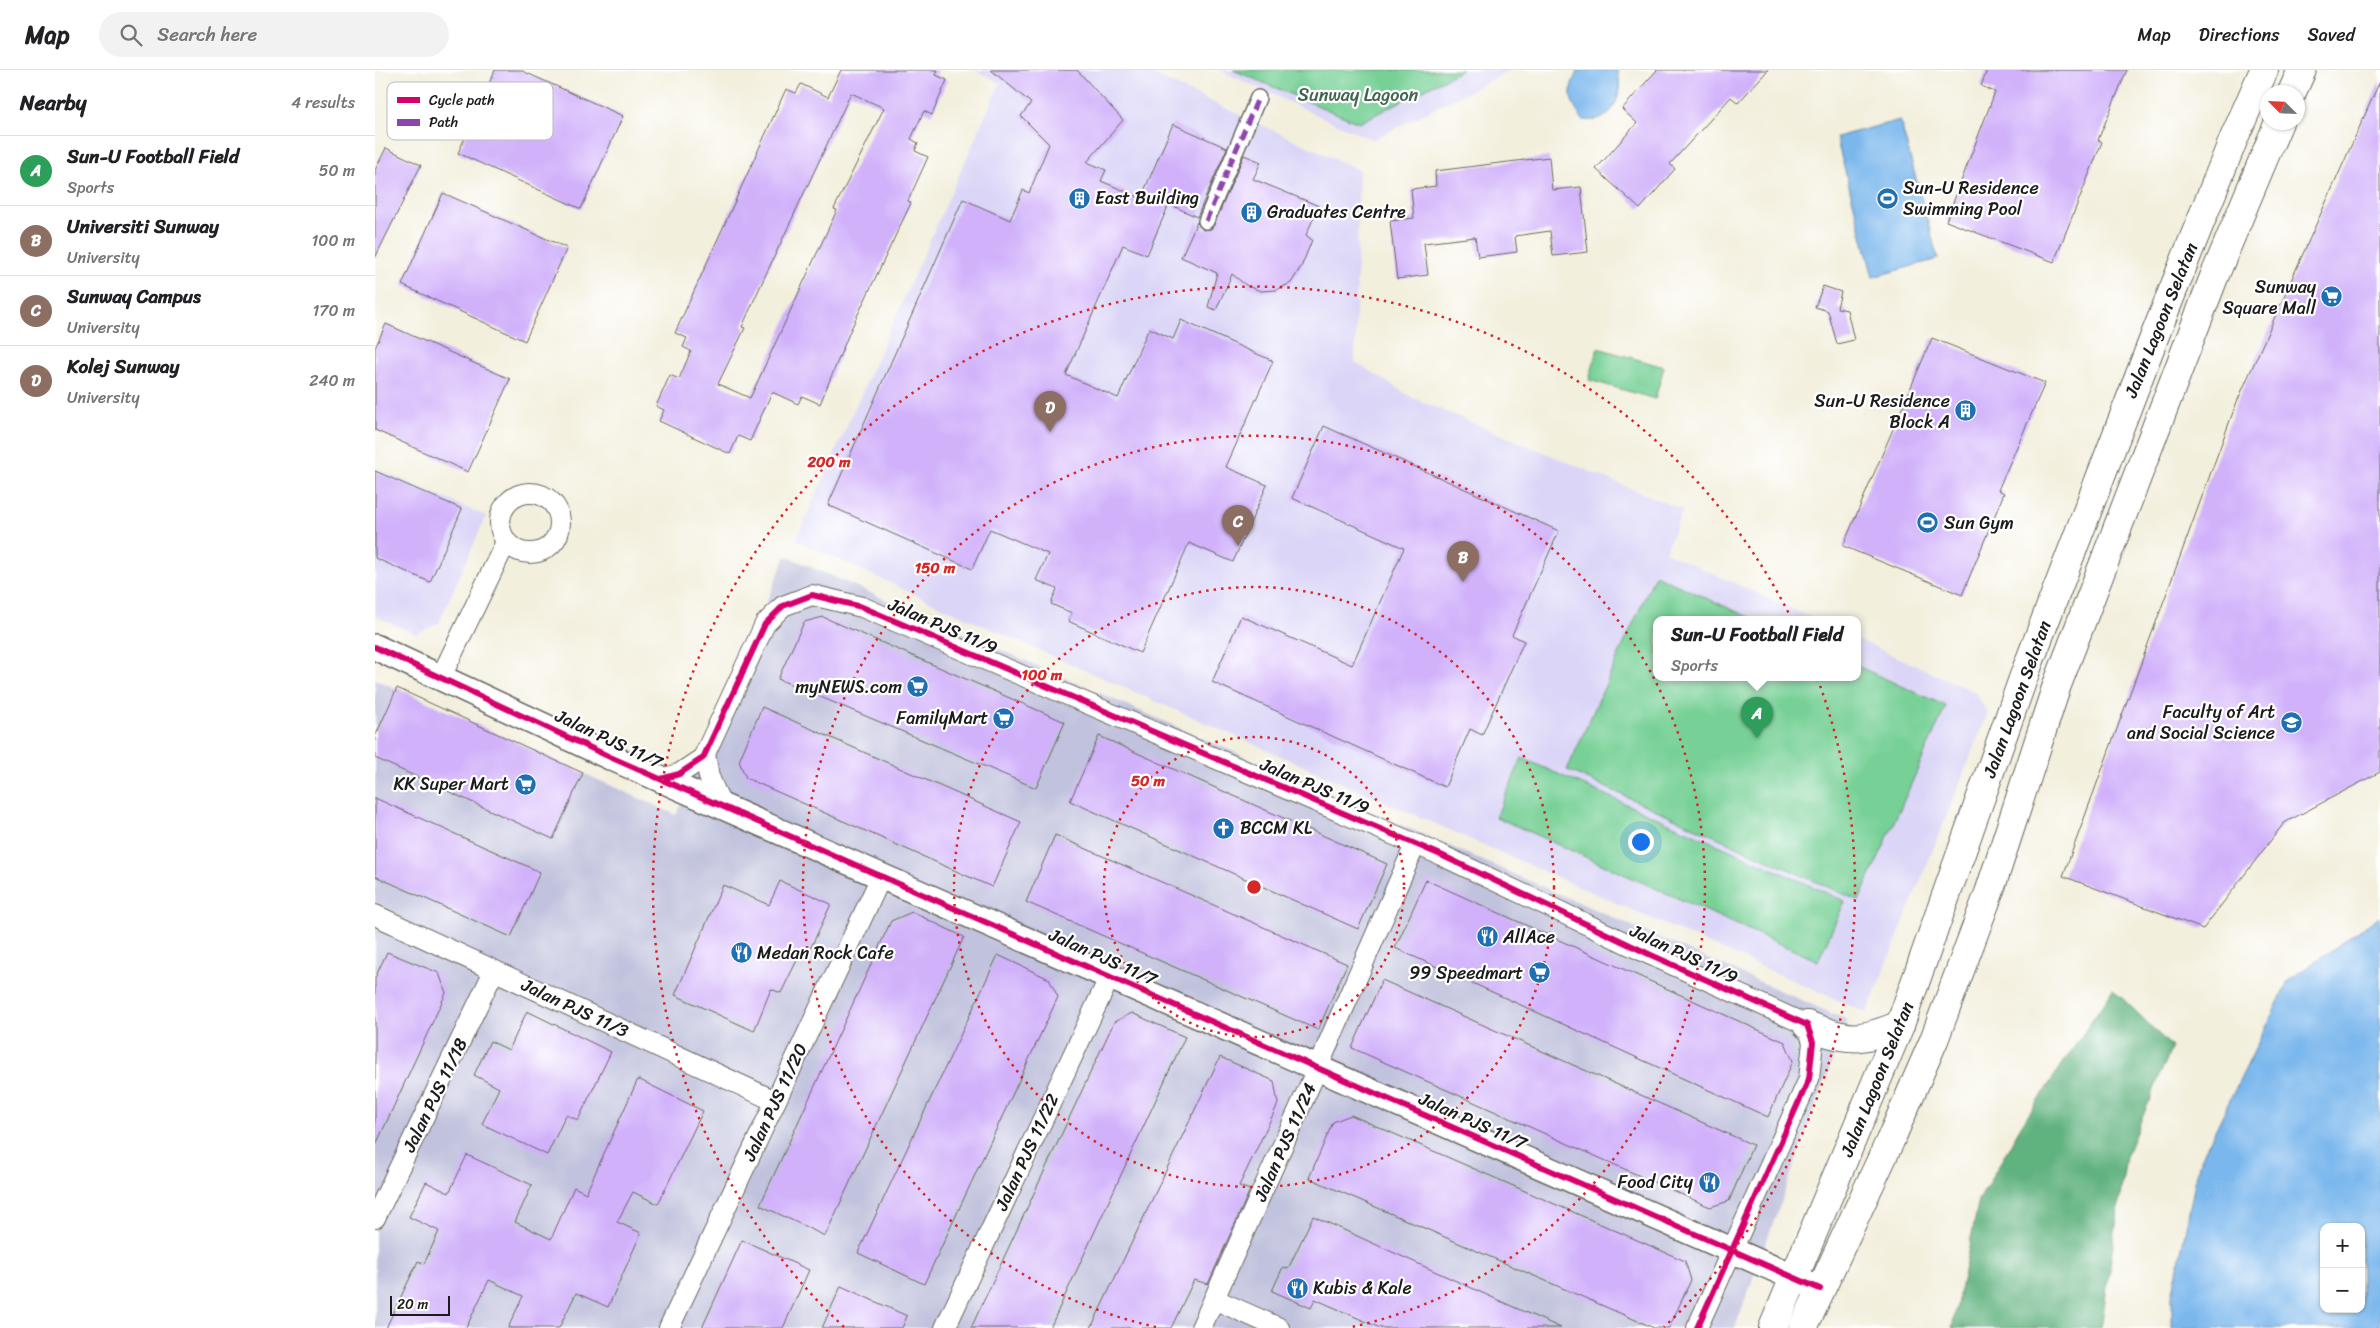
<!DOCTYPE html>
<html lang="en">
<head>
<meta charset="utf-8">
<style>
	body { margin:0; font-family:Sriracha,sans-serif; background:#f2f2f2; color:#202124 }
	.controls { position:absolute; right:15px; bottom:15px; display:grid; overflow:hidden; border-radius:10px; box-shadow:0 1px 4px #0004 }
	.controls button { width:45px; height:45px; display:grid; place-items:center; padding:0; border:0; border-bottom:1px solid #e0e0e0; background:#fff; color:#202124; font:25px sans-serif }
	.compass { position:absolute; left:1885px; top:15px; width:45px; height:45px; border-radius:50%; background:#fff; box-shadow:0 1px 4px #0004; rotate:294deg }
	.scale { position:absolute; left:15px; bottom:12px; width:60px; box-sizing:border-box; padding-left:5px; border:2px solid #1c1c1c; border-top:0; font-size:14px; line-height:18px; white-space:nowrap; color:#1c1c1c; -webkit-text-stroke:4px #fff; paint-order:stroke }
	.you { position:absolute; left:1265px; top:771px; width:18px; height:18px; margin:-12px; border:4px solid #fff; border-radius:50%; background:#1a73e8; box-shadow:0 0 0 8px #1a73e833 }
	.badge { display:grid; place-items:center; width:32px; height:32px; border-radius:50%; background:#2563eb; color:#fff; font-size:16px; font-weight:700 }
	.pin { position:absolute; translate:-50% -41px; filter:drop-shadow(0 1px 2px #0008) }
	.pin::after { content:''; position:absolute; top:26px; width:18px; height:15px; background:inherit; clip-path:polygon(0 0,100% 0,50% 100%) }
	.popup { position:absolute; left:1278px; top:546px; width:208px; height:65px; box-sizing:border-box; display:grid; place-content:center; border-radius:10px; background:#fff; filter:drop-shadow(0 1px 4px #0005); font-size:16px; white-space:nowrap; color:#757577 }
	.popup b { font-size:19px; color:#202124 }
	.popup::after { content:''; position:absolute; left:50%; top:100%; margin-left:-10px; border:10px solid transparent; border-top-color:#fff }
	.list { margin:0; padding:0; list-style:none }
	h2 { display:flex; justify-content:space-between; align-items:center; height:65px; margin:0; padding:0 20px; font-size:21px }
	h2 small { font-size:16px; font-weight:400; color:#757577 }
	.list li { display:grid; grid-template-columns:32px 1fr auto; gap:15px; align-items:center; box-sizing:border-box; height:70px; padding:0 20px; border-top:1px solid #e0e0e0 }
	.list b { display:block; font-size:19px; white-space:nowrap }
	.list p { margin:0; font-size:16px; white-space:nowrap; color:#757577 }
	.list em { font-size:16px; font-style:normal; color:#757577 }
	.icon { flex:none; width:28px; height:28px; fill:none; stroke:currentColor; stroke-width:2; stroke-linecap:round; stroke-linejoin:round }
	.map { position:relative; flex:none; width:2005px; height:1258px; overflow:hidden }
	header { display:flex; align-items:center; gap:30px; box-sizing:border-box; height:70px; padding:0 25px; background:#fff; border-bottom:1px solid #e0e0e0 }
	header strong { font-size:24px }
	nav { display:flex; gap:28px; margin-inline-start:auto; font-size:18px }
	.search { width:350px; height:45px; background:#f2f2f2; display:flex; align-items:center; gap:12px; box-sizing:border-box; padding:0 18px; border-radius:28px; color:#757577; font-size:19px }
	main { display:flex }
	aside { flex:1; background:#fff }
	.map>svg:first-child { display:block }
	.built { fill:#dbd6f7 }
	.industrial { fill:#c1c2dd }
	.green { fill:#77d096; stroke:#4a7659 }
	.forest { fill:#61b27f; stroke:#3e674e }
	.water { fill:#7ab7ed; stroke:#4b6a84; fill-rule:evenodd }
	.building { fill:#d0b1fa; fill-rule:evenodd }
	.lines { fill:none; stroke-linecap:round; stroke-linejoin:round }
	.pedestrian-casing { stroke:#676660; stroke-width:18 }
	.minor-casing { stroke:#676660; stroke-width:22 }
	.tertiary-casing { stroke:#676660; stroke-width:28 }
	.secondary-casing { stroke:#676660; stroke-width:30 }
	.pedestrian { stroke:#fff; stroke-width:15 }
	.minor { stroke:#fff; stroke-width:20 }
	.tertiary { stroke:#fff; stroke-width:25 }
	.secondary { stroke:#fff; stroke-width:28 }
	.quiet { stroke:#8e44ad; stroke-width:5; stroke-dasharray:10 5; stroke-linecap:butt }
	.cycleway-casing { stroke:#fff; stroke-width:9 }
	.cycleway { stroke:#d6006c; stroke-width:6 }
	.ring { fill:none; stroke:#d62828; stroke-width:2.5; stroke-dasharray:2.5 5 }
	.labels { text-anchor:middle; stroke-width:4.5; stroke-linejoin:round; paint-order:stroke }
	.park-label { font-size:18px; fill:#40644d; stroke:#fff }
	.poi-label { font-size:18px; fill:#1c1c1c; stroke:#fff; text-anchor:start }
	.street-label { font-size:18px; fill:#1c1c1c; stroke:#fff }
	.key { fill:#fff; stroke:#bbb; stroke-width:1 }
	.key-label { font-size:14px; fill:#1c1c1c }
	.centre { fill:#d62828; stroke:#fff; stroke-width:2.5 }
	.ring-label { font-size:15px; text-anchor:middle; font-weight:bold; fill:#d62828; stroke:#fff; stroke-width:4.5; stroke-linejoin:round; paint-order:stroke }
</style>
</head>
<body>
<header>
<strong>Map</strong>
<div class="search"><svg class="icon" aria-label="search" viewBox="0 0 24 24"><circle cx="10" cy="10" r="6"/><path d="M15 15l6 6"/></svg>Search here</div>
<nav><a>Map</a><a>Directions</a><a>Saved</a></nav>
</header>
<main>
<aside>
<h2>Nearby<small>4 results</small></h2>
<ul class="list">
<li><span class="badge" style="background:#2e9e5b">A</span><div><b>Sun-U Football Field</b><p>Sports</p></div><em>50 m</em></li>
<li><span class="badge" style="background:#8d6e63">B</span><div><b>Universiti Sunway</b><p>University</p></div><em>100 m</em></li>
<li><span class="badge" style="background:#8d6e63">C</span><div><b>Sunway Campus</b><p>University</p></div><em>170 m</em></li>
<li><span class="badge" style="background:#8d6e63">D</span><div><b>Kolej Sunway</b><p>University</p></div><em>240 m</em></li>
</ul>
</aside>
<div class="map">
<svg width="2005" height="1258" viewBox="0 0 2005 1258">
	<rect width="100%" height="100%" fill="#fff"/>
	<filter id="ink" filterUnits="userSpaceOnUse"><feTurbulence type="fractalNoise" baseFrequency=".02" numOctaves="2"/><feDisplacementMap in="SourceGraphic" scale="10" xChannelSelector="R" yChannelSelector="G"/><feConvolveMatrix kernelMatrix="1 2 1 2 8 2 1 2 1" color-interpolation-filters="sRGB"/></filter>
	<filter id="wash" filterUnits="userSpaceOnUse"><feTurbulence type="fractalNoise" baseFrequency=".0096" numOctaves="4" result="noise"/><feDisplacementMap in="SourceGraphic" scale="20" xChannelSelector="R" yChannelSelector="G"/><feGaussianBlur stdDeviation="1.12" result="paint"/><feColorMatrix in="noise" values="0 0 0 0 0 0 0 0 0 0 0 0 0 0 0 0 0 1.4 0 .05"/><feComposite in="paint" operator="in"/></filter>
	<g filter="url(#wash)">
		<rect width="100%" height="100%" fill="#f3efdd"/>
		<g class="built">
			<path d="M600,0H768L984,100L980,292L1038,328L1308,440L1290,482L1439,549H1282V607H1482V569L1600,622L1613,643L1492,943L609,556L421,470L625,13Z"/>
			<path d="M844,0H1136L997,70Z"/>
			<path d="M0,398L111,446L64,553L41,564L0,546Z"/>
		</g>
		<path class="industrial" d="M411,486L1472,950L1360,1258H0V609L301,745Z"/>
		<g class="green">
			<path d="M858,0H1087L984,53Z"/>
			<path d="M1223,278L1289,297L1280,329L1214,310Z"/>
			<path d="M1280,505L1378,549H1282V607H1482V596L1571,636L1484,831L1192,700Z"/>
			<path d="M1147,688L1470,831L1443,891L1121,747Z"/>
		</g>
		<path class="forest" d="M1738,919L1797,977L1751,1086L1726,1258H1577L1604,1130L1646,1056Z"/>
		<g class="water">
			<path d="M1203,0H1242C1248,16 1243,42 1225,49C1220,51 1213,50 1208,50C1194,32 1192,21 1203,0Z"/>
			<path d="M1525,50L1563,189L1498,207L1461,67Z"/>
			<path d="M2005,846V1258H1797V1226L1824,1093L1914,910ZM1949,1157H1986V1239H1949Z"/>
		</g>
		<g id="blocks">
			<g class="building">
				<path d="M120,0H145L248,46L206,139L83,83Z"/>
				<path d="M466,0H563L561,5L572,10L557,45L549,41L536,69L543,73L540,81L553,87L533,131L536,133L475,261L445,334L427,326L423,334L397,322L375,371L363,366L355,384L284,351L289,340L281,336L295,305L304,309L316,281L308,277L312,268L300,263L411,19L421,23L426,14L453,27ZM476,23L509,38L459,139L462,140L375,328L343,314L370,258L367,257L385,217Z"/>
				<path d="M616,0H702L748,50L712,92L731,100L726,111L766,128L798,54L852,78L822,147L794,134L772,185L748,175L691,305L743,328L774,258L798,269L806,250L898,291L851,397L892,415L858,492L814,473L765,583L693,551L697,543L676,534L682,519L661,510L673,484L615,459L597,499L453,435L588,129L635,150L648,120L654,123L674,74L646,46L656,33Z"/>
				<path d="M1282,0H1393L1363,33L1356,27L1295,94L1300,99L1265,139L1221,99L1262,53L1247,39Z"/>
				<path d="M1612,0H1752L1723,70L1727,72L1679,192L1571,151L1620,22L1606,16Z"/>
				<path d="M2005,11V702L1909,753L1828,859L1688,806L1861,334Z"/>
				<path d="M11,78L46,95L0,188V100Z"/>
				<path d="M869,85L886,92L878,109L944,136L931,165L937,170L927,195L916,213L901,220L886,221L872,216L857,204L841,240L833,237L842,203L806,187L822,152L828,160L836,159L839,155Z"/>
				<path d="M1174,87L1177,120L1206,117L1213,182L1178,186L1175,161L1140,166L1142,182L1103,187L1100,167L1049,173L1053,205L1022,209L1015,151L1039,148L1036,119L1061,116L1060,101Z"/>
				<path d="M68,123L192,178L150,271L27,215Z"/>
				<path d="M1448,216L1466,222L1462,238L1472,240L1479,270L1462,274L1453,241L1440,237Z"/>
				<path d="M11,254L135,309L93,402L0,360V278Z"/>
				<path d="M1557,268L1670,313L1623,420L1629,423L1587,525L1468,476Z"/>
				<path d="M949,356L1184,461L1137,565L1149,571L1107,665L1095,659L1070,717L837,612L866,546L977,595L1029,478L917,428Z"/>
				<path d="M0,401L87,439L55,512L0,488Z"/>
				<path d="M448,547L690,652L661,718L403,609L429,552Z"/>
				<path d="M22,618L208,703L178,769L0,688V667Z"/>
				<path d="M387,637L646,752L617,817L371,708L364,691Z"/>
				<path d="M724,666L1012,794L983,859L695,731Z"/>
				<path d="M0,728L165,802L136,867L0,806Z"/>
				<path d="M680,765L972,894L943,960L651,832Z"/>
				<path d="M1051,810L1410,972L1418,991L1393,1047L1020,878Z"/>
				<path d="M405,811L456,834L432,886L425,884L406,923L396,919L379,961L300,925L348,815L394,835Z"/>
				<path d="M537,842L589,867L450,1166L385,1135L516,851Z"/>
				<path d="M12,882L64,903L71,923L0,1077V908Z"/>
				<path d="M623,885L674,909L683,927L549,1214L483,1183Z"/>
				<path d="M1007,910L1378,1075L1354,1131L1335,1137L977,978Z"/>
				<path d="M152,941L236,982L203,1050L191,1045L172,1085L107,1054L124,1018L99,1005L115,971L134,980Z"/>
				<path d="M757,943L810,967L675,1258H596L739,952Z"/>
				<path d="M845,987L899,1011L903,1034L864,1116L875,1120L833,1214L819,1210L796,1258H716Z"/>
				<path d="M263,1009L328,1041L283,1134L258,1122L242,1152L266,1163L233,1237L201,1223L184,1258H133L148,1226L114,1210L91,1258H11L43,1191L49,1194L64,1161L34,1147L51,1112L74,1123L92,1085L157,1115L140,1152L176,1169L199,1117L211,1123Z"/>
				<path d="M976,1045L1310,1191L1316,1210L1294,1258H1279L934,1108L958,1052Z"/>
				<path d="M938,1146L1134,1235L1186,1258H1005L940,1229L936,1238L897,1221L908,1197L913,1199Z"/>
				<path d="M367,1170L434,1200L408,1258H327Z"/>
				<path d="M466,1216L532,1246L527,1258H447Z"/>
			</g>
		</g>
	</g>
	<g filter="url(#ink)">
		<use href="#blocks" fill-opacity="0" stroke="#676660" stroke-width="1"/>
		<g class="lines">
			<defs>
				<path id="pedestrian" d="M831,151L883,28"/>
				<g id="minor">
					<circle cx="155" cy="453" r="30"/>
					<path d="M66,607L131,472"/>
					<path d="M330,684L334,707L346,735"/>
					<path d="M286,709L304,704L328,688L390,554L408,536L437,525L487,537L1066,785L1276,885L1432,955L1438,972L1434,1009L1322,1258"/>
					<path d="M0,845L400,1031"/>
					<path d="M0,1148L119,901"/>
					<path d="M839,1229L904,1258"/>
					<path d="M294,1258L507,805"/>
					<path d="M570,1258L735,906"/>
					<path d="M826,1258L942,999L1040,775"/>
				</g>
				<path id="tertiary" d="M0,577L235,687L1445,1219"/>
				<g id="secondary">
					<path d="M1917,22L1927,0"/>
					<path d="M1432,955C1472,971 1484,972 1525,955"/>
					<path d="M1398,1258L1525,955L1650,603L1782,260L1859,68L1889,0"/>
					<path d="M1428,1258L1515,1071L1559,970L1614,823L1682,615L1839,207L1904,52"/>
				</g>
			</defs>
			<use href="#pedestrian" class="pedestrian-casing"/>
			<use href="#minor" class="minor-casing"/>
			<use href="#tertiary" class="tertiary-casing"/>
			<use href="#secondary" class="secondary-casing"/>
			<use href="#pedestrian" class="pedestrian"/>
			<use href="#minor" class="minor"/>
			<use href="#tertiary" class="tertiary"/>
			<use href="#secondary" class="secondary"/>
			<path class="quiet" d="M831,151L883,28"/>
			<defs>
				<g id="cycleway">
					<path d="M0,577L235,687L1445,1219"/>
					<path d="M286,709L304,704L328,688L390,554L408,536L437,525L487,537L1066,785L1276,885L1432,955L1438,972L1434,1009L1322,1258"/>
				</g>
			</defs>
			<use href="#cycleway" class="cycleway-casing"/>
			<use href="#cycleway" class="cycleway"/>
		</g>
	</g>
	<g class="ring">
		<circle cx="879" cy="817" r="150"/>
		<circle cx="879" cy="817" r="300"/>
		<path d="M781 1257A451 451 0 1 1 977 1257"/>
		<path d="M469 1257A601 601 0 1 1 1289 1257"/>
	</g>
	<defs>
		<symbol id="building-disc" viewBox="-11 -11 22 22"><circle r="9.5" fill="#1f6fb2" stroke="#fff"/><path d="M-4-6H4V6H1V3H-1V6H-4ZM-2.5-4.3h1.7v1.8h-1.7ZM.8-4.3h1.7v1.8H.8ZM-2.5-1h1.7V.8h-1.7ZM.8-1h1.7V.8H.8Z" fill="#fff"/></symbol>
		<symbol id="stadium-disc" viewBox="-11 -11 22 22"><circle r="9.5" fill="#1f6fb2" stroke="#fff"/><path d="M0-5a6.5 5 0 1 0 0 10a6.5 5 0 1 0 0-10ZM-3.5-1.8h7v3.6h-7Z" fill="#fff"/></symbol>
		<symbol id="supermarket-disc" viewBox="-11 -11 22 22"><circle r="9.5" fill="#1f6fb2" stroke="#fff"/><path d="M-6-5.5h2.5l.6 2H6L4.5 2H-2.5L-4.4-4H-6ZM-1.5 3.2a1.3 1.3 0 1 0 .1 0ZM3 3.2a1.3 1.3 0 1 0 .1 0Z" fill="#fff"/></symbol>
		<symbol id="university-disc" viewBox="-11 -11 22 22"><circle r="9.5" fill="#1f6fb2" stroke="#fff"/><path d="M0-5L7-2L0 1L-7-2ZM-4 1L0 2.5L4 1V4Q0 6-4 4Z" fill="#fff"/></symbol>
		<symbol id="church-disc" viewBox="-11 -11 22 22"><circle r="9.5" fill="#1f6fb2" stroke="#fff"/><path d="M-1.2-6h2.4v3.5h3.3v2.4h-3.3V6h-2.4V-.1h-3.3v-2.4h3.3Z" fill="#fff"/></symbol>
		<symbol id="restaurant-disc" viewBox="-11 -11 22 22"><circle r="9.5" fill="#1f6fb2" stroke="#fff"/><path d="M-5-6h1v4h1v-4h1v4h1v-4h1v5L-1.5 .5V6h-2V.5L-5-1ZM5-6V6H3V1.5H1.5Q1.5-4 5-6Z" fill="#fff"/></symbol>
	</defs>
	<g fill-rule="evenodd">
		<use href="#building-disc" x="692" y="116" width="25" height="25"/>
		<use href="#stadium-disc" x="1500" y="116" width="25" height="25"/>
		<use href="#building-disc" x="864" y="130" width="25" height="25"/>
		<use href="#supermarket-disc" x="1944" y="214" width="25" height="25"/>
		<use href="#building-disc" x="1578" y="328" width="25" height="25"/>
		<use href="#stadium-disc" x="1540" y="440" width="25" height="25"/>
		<use href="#supermarket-disc" x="530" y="604" width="25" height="25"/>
		<use href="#supermarket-disc" x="616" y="636" width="25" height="25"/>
		<use href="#university-disc" x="1904" y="640" width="25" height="25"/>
		<use href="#supermarket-disc" x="138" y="702" width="25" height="25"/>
		<use href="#church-disc" x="836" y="746" width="25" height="25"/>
		<use href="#restaurant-disc" x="1100" y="854" width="25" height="25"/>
		<use href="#restaurant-disc" x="354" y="870" width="25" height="25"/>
		<use href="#supermarket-disc" x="1152" y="890" width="25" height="25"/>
		<use href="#restaurant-disc" x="1322" y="1100" width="25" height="25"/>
		<use href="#restaurant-disc" x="910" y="1206" width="25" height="25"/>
	</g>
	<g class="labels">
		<g class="park-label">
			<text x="983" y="31">Sunway Lagoon</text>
		</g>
		<g class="poi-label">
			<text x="1528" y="124">Sun-U Residence<tspan x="1528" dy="21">Swimming Pool</tspan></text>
			<text x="720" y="134">East Building</text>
			<text x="892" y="148">Graduates Centre</text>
			<text x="1941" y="223" text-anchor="end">Sunway<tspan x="1941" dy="21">Square Mall</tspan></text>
			<text x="1575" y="337" text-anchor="end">Sun-U Residence<tspan x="1575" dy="21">Block A</tspan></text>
			<text x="1569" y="459">Sun Gym</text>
			<text x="527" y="623" text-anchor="end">myNEWS.com</text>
			<text x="1900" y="648" text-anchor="end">Faculty of Art<tspan x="1900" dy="21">and Social Science</tspan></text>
			<text x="613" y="654" text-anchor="end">FamilyMart</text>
			<text x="134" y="720" text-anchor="end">KK Super Mart</text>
			<text x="865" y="764">BCCM KL</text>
			<text x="1128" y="873">AllAce</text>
			<text x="382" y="889">Medan Rock Cafe</text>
			<text x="1148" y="909" text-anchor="end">99 Speedmart</text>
			<text x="1318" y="1118" text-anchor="end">Food City</text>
			<text x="938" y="1224">Kubis &amp; Kale</text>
		</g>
		<g class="street-label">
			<text transform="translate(1786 250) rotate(-68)" y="6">Jalan Lagoon Selatan</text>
			<text transform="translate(568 556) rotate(23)" y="6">Jalan PJS 11/9</text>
			<text transform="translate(1642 629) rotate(-70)" y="6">Jalan Lagoon Selatan</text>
			<text transform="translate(234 669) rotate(25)" y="6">Jalan PJS 11/7</text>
			<text transform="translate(940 716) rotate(23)" y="6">Jalan PJS 11/9</text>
			<text transform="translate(1309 884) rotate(25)" y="6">Jalan PJS 11/9</text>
			<text transform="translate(728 887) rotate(24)" y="6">Jalan PJS 11/7</text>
			<text transform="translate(200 938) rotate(25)" y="6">Jalan PJS 11/3</text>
			<text transform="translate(1502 1009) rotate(-68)" y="6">Jalan Lagoon Selatan</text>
			<text transform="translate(60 1025) rotate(-64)" y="6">Jalan PJS 11/18</text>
			<text transform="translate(400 1032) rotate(-65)" y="6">Jalan PJS 11/20</text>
			<text transform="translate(1098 1051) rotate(24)" y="6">Jalan PJS 11/7</text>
			<text transform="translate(910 1072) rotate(-66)" y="6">Jalan PJS 11/24</text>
			<text transform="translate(652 1082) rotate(-65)" y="6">Jalan PJS 11/22</text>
		</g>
	</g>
	<rect x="12" y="12" width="166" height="58" rx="8" class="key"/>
	<rect x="22" y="27" width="23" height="6" fill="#d6006c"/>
	<rect x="22" y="49" width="23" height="7" fill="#8e44ad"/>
	<g class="key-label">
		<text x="54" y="35">Cycle path</text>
		<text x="54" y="57">Path</text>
	</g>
	<circle cx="879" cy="817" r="8" class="centre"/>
	<g class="ring-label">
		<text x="454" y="397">200 m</text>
		<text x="560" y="503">150 m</text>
		<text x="667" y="610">100 m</text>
		<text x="773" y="716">50 m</text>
	</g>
</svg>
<div class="controls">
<button>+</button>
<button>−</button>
</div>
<svg class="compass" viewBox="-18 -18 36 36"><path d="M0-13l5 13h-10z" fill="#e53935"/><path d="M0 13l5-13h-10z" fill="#757577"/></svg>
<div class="scale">20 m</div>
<div class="you"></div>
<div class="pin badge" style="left:1382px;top:668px;background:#2e9e5b">A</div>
<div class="popup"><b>Sun-U Football Field</b>Sports</div>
<div class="pin badge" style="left:1088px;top:512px;background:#8d6e63">B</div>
<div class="pin badge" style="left:863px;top:476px;background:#8d6e63">C</div>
<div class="pin badge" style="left:675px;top:362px;background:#8d6e63">D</div>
</div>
</main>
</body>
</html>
